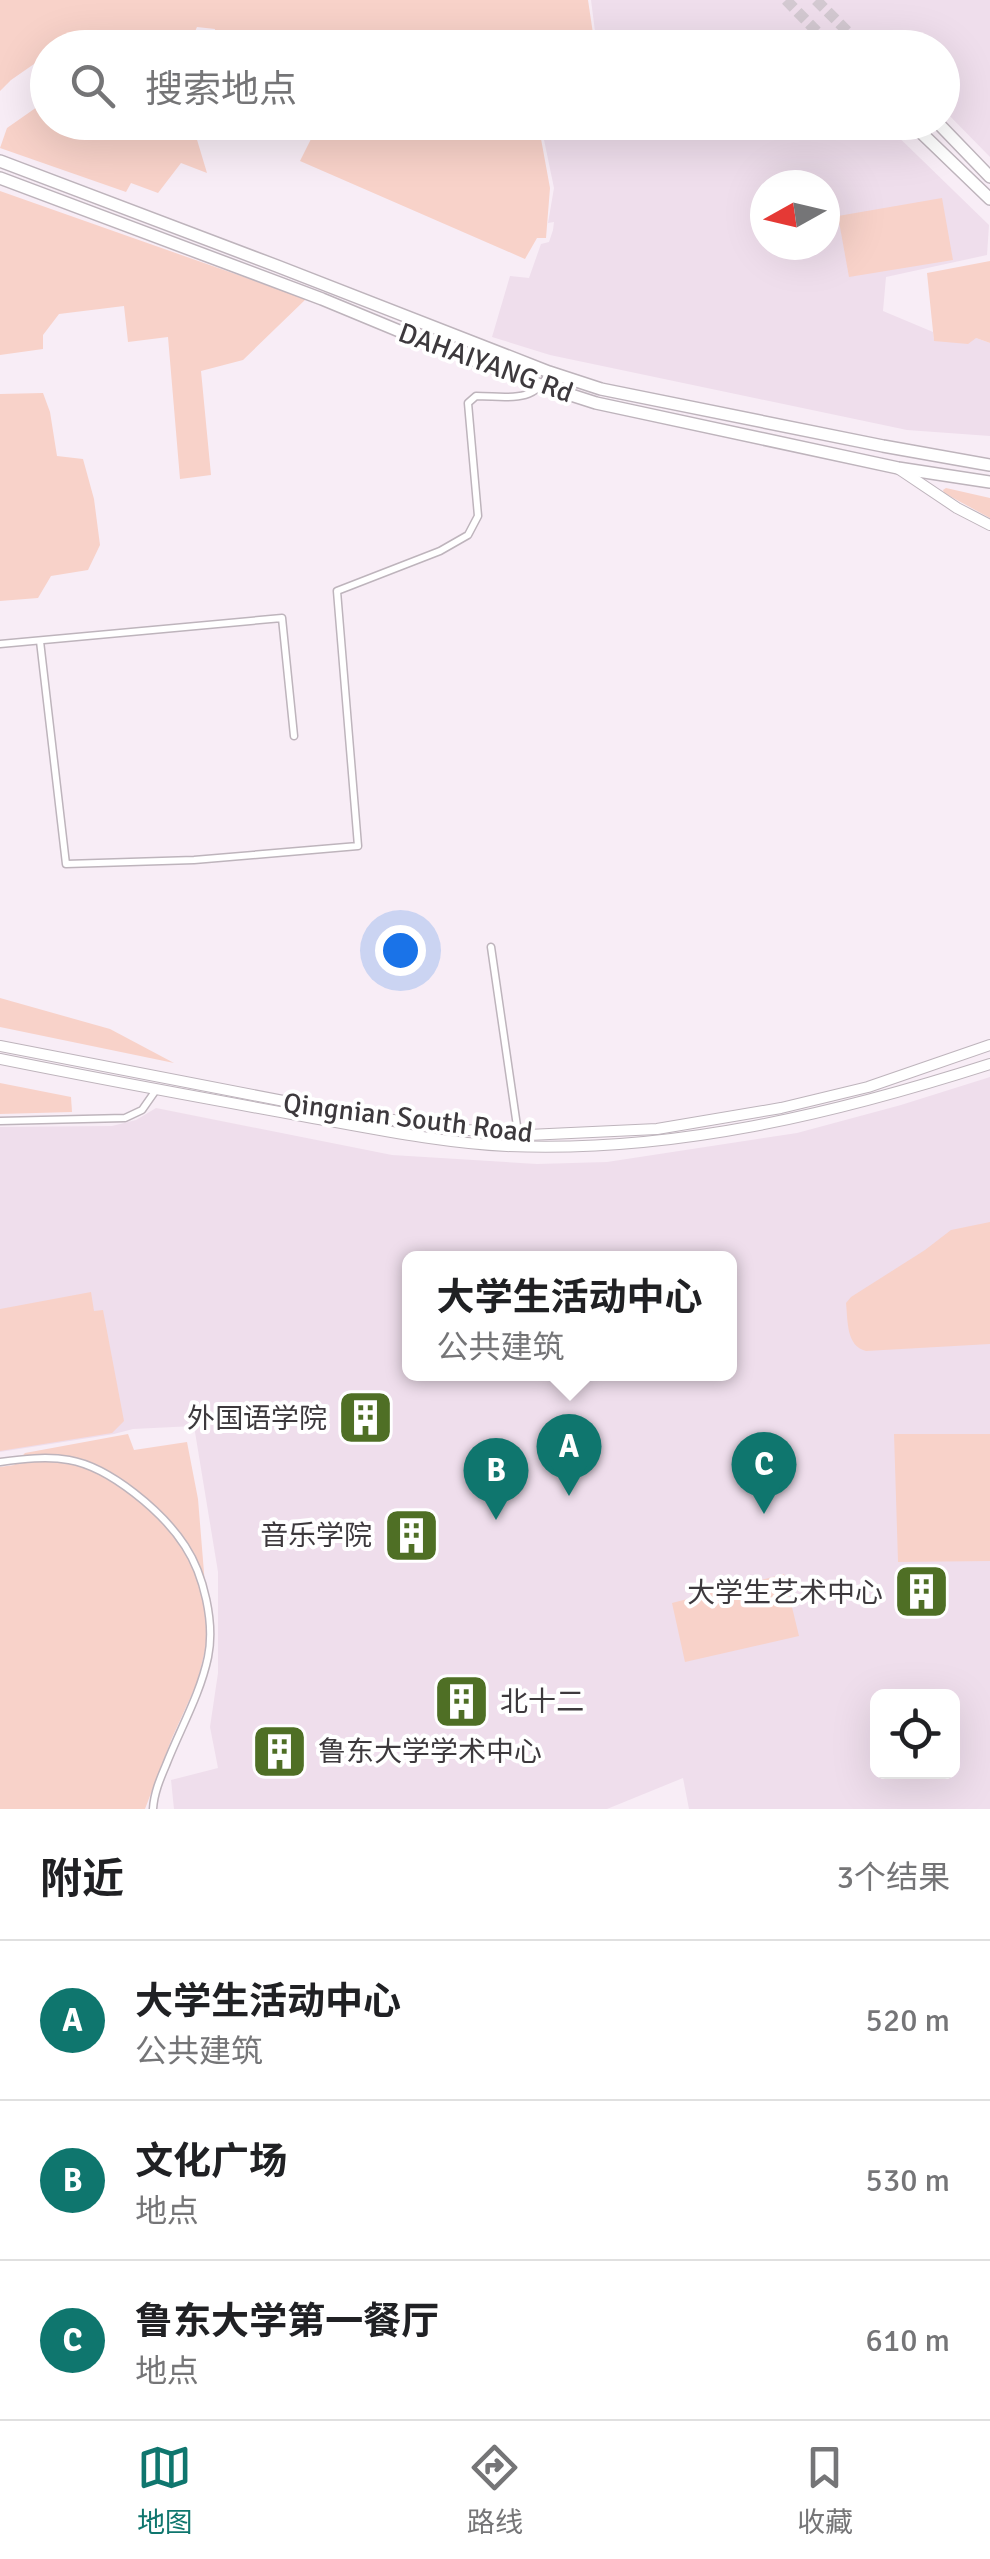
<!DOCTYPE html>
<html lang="zh">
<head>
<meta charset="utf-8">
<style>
	body { margin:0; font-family:Signika,"Noto Sans SC",sans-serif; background:#f6f6f6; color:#202124 }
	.controls { position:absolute; right:30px; bottom:30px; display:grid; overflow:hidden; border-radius:15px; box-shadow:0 10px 40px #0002 }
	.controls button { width:90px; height:90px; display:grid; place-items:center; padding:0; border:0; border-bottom:2px solid #e0e0e0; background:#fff; color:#202124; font:50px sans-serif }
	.compass { position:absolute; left:750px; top:170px; width:90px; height:90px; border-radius:50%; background:#fff; box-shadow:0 10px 40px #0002; rotate:262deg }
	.you { position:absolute; left:400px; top:950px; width:35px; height:35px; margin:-25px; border:8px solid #fff; border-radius:50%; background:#1a73e8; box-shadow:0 0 0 15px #1a73e833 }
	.badge { display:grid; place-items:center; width:65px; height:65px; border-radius:50%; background:#0f766e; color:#fff; font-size:32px; font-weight:700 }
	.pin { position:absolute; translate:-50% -82px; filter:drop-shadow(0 2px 5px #0008) }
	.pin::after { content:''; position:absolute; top:52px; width:35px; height:30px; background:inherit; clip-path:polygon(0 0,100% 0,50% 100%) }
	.popup { position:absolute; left:402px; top:1251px; width:335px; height:130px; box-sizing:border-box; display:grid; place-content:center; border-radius:15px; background:#fff; filter:drop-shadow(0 2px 8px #0005); font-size:32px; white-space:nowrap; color:#757577 }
	.popup b { font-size:38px; color:#202124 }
	.popup::after { content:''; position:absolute; left:50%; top:100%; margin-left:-20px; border:20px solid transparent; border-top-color:#fff }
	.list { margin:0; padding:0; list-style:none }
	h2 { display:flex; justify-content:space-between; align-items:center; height:130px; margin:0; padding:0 40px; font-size:42px }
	h2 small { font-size:32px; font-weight:400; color:#757577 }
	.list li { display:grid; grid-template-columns:65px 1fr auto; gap:30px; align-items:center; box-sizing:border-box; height:160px; padding:0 40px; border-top:2px solid #e0e0e0 }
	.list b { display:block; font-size:38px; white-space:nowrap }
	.list p { margin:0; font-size:32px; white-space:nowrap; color:#757577 }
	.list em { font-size:32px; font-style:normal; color:#757577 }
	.icon { flex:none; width:55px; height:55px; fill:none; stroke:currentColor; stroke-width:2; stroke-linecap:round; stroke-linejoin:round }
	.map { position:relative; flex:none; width:990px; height:1809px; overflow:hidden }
	.search { position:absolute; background:#fff; box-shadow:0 10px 40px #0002; left:30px; right:30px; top:30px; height:110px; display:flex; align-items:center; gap:25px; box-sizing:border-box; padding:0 35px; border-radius:55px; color:#757577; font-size:38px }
	.sheet { height:610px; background:#fff }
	nav { display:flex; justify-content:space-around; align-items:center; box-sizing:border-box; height:140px; border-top:2px solid #e0e0e0; background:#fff; font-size:28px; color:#757577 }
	nav a { display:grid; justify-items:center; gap:5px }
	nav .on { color:#0f766e }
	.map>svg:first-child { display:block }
	.built { fill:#efdeec; fill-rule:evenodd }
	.green { fill:#f8d2c9 }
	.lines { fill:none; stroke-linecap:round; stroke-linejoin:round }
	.primary-tunnel { stroke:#d3c9d1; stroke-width:11; stroke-dasharray:11 5.5; stroke-linecap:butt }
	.minor-casing { stroke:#beb4bc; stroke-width:9 }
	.secondary-casing { stroke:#beb4bc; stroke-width:12 }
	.primary-casing { stroke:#beb4bc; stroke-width:14 }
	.trunk-casing { stroke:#beb4bc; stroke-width:14 }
	.minor { stroke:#fff; stroke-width:6 }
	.secondary { stroke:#fff; stroke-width:10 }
	.primary { stroke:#fff; stroke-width:11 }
	.trunk { stroke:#fff; stroke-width:11 }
	.labels { text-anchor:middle; stroke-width:8; stroke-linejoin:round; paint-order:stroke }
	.street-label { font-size:28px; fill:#3d393d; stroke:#fff }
	.poi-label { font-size:28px; fill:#3d393d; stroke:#fff; text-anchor:end }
</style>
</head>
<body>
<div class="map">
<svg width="990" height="1809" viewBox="0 0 990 1809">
	<rect width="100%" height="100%" fill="#f8edf6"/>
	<g class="built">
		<path d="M591,0H990V157L943,109L942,48L882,47L875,41L868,48L597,47Z"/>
		<path d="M608,122L884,123L989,225L987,255L886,277L883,311L933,332L934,341L976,338L990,343V436L907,430L550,355L492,337L510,276L529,278L541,244L549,242L553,230L554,222L548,223L554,188L542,130ZM765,185H825V245H765Z"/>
		<path d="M990,1077V1809H689L683,1778L607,1809H174L171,1780L218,1768L210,1727L218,1673V1572L194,1426L133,1429L114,1434L0,1452V1127L112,1126L136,1120L156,1108L392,1155L537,1164L607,1162L797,1133L901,1105ZM409,1258H729V1374H409ZM878,1696H952V1772H878Z"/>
	</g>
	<g class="green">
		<path d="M0,0H588L595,47H214L215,29L197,27L188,47L48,48L47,55L11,80L0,91Z"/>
		<path d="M47,100L48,122L192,123L207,173L181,163L158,193L131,183L126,192L0,148L7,128Z"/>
		<path d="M289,123V122L582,123L539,128L550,188L546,238H537L525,259L300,161L313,135Z"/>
		<path d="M0,191L306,299L243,360L201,371L211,475L180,479L168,337L128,342L124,306L59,314L43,335V349L0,355Z"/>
		<path d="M942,198L953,260L849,277L838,216Z"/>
		<path d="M990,261V343L976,338L968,344L934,341L927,273Z"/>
		<path d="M43,393L50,412L57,456L83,459L94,499L100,545L88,570L51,576L38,598L0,601V394Z"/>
		<path d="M946,488L990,498V518L944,493L943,490Z"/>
		<path d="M0,998L110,1029L174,1063L0,1027Z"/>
		<path d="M0,1083L71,1097L72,1112L0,1114Z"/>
		<path d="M990,1222V1344L866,1351C846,1346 848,1321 846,1303L851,1297L925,1250L951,1230Z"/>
		<path d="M91,1292L94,1311L103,1310L124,1421L112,1433L0,1451V1309Z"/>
		<path d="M128,1434L134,1450L187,1442L198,1499L209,1634L197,1683L172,1738L145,1809H0V1467L14,1465L25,1453Z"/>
		<path d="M894,1434H990V1561L898,1562Z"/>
		<path d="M784,1574L799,1636L685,1662L672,1603Z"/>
	</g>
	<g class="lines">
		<g class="primary-tunnel">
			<path d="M786,0L833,48"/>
			<path d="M816,0L864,48"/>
		</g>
		<defs>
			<g id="minor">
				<path d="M40,641L66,864L194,860L358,846L337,591L440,551L468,535L478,516L468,403L476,396C506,396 535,405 549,372"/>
				<path d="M0,644L282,618L294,736"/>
				<path d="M491,947L518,1133"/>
				<path d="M0,1121L125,1118L142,1110L156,1090"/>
				<path d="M0,1462C22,1459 47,1456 69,1460C110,1467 163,1512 185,1546C204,1575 215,1623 208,1657C200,1695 180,1729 166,1765C160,1779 154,1793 153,1809"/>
			</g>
			<g id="secondary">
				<path d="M899,469L957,508L990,525"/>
				<path d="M0,1046L356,1115L468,1130L528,1135L657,1129L781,1108L868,1087L990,1045"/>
				<path d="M0,1059C104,1080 208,1099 313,1118C377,1129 442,1143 507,1146C673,1153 834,1114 990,1064"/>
			</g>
			<g id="primary">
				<path d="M910,122L990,199"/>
				<path d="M937,122L990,177"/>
			</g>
			<g id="trunk">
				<path d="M0,161L277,266L549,372L601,389L883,446L990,465"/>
				<path d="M0,178L322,299L433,345L543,386L596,403L898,468L990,482"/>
			</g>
		</defs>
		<use href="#minor" class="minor-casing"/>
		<use href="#secondary" class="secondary-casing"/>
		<use href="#primary" class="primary-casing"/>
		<use href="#trunk" class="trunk-casing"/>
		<use href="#minor" class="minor"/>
		<use href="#secondary" class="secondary"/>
		<use href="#primary" class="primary"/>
		<use href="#trunk" class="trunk"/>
	</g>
	<defs>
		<symbol id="building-square" viewBox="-11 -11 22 22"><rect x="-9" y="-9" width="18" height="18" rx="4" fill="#4f6f25" stroke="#fff"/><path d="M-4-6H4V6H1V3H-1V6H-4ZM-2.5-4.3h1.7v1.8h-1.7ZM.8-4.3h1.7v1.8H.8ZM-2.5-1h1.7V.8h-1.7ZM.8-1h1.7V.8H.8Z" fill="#fff"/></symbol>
	</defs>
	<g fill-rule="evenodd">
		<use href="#building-square" x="334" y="1386" width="63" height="63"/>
		<use href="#building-square" x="380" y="1504" width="63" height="63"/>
		<use href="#building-square" x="890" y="1560" width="63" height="63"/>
		<use href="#building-square" x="430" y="1670" width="63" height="63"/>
		<use href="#building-square" x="248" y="1720" width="63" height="63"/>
	</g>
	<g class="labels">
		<g class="street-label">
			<text transform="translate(486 362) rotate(20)" y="10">DAHAIYANG Rd</text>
			<text transform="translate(408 1117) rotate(7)" y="10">Qingnian South Road</text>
		</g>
		<g class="poi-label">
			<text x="327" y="1428">外国语学院</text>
			<text x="372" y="1545">音乐学院</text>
			<text x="883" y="1602">大学生艺术中心</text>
			<text x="500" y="1711" text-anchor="start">北十二</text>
			<text x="318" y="1761" text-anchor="start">鲁东大学学术中心</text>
		</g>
	</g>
</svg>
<div class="controls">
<button><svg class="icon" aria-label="locate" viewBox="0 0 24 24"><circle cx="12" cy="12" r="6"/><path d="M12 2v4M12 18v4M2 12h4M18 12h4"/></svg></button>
</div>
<svg class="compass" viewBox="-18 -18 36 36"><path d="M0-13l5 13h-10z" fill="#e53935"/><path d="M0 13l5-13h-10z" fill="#757577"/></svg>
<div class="you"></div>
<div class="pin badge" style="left:569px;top:1496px">A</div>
<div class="popup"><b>大学生活动中心</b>公共建筑</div>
<div class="pin badge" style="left:496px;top:1520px">B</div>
<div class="pin badge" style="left:764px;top:1514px">C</div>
<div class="search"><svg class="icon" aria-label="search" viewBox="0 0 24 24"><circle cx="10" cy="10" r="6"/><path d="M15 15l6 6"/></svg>搜索地点</div>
</div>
<section class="sheet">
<h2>附近<small>3个结果</small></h2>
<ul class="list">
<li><span class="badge">A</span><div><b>大学生活动中心</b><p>公共建筑</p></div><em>520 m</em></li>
<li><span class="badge">B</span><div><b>文化广场</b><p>地点</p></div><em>530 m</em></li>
<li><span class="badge">C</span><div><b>鲁东大学第一餐厅</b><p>地点</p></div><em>610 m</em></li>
</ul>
</section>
<nav>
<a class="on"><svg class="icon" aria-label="map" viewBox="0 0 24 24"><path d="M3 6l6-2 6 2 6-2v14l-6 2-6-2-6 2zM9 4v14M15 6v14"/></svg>地图</a>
<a><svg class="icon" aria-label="directions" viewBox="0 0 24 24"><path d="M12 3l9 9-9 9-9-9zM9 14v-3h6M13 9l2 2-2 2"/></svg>路线</a>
<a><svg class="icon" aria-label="saved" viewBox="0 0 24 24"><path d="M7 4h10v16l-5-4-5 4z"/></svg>收藏</a>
</nav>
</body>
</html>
